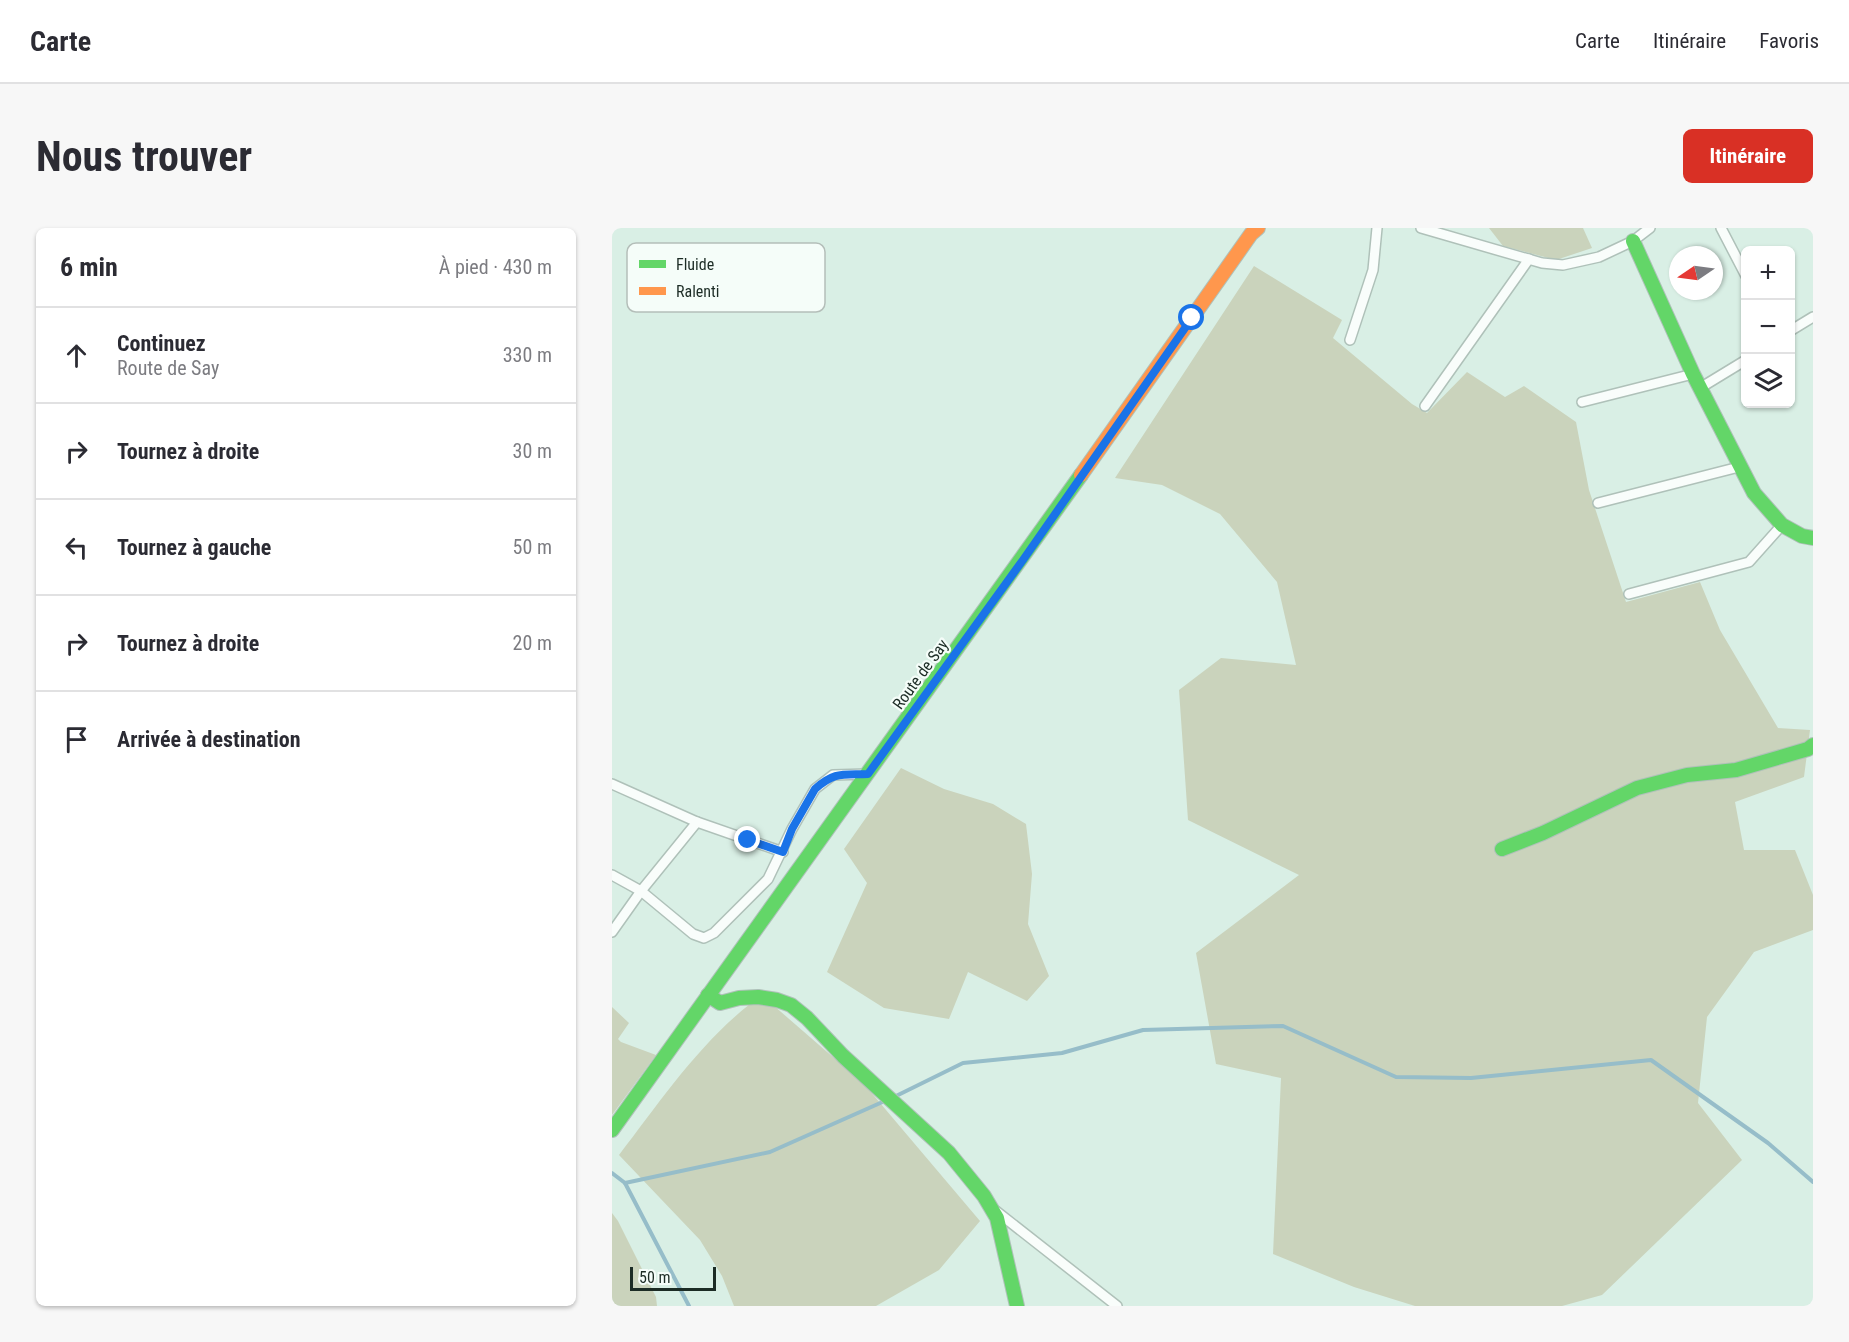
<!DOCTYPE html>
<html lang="fr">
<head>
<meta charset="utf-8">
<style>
	body { margin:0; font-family:"Roboto Condensed",sans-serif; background:#f7f7f7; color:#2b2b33 }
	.controls { position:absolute; right:18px; top:18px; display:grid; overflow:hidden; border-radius:9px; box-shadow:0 2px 4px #0004 }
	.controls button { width:54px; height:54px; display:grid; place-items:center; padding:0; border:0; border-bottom:2px solid #e1e1e2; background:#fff; color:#2b2b33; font:30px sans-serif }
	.compass { position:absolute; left:1057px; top:18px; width:54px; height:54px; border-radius:50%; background:#fff; box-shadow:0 2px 4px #0004; rotate:257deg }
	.scale { position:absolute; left:18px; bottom:15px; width:86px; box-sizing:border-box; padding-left:6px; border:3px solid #1c2c25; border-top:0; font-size:16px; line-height:21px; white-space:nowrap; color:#1c2c25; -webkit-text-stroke:4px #f5fdf9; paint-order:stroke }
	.stop { position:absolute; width:18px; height:18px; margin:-14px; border:4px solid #1a73e8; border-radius:50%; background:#fff }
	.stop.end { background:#1a73e8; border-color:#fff; box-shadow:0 2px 6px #0008 }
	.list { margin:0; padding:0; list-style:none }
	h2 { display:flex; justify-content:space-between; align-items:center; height:78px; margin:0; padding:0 24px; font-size:26px }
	h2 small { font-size:20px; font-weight:400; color:#7c7c81 }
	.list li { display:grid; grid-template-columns:39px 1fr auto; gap:18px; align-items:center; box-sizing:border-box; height:96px; padding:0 24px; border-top:2px solid #e1e1e2 }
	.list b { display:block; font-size:22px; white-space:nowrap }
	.list p { margin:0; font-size:20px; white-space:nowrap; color:#7c7c81 }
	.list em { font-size:20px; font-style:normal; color:#7c7c81 }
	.icon { flex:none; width:33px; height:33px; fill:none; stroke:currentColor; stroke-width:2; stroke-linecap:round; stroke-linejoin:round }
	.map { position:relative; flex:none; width:1201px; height:1078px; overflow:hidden; border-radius:9px }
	header { display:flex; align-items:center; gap:36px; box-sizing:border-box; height:84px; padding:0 30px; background:#fff; border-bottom:2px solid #e1e1e2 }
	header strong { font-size:28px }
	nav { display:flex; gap:33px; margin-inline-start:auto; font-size:21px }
	.intro { display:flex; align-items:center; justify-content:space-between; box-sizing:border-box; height:144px; padding:0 36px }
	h1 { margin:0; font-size:42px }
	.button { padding:15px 27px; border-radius:9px; background:#d93025; color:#fff; font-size:21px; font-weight:700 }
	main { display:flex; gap:36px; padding:0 36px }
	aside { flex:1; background:#fff; border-radius:9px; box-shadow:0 2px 4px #0004 }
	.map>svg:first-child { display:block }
	.green { fill:#cad3bc }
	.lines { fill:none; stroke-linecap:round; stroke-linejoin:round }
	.stream { stroke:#96bdc9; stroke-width:4 }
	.street-casing { stroke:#afc1b9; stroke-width:12 }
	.fast-casing { stroke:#afc1b9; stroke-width:16 }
	.slow-casing { stroke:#afc1b9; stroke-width:16 }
	.street { stroke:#f9fdfb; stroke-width:9 }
	.fast { stroke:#63d668; stroke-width:14 }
	.slow { stroke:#ff974d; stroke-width:14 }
	.route { stroke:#1a73e8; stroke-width:8 }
	.labels { text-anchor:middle; stroke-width:4.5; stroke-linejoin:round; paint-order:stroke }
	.street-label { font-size:16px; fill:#1c2c25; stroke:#f5fdf9 }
	.key { fill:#f5fdf9; stroke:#b4beb9; stroke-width:1.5 }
	.key-label { font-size:16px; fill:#1c2c25 }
</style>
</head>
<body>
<header>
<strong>Carte</strong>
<nav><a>Carte</a><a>Itinéraire</a><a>Favoris</a></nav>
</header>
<div class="intro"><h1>Nous trouver</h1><a class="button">Itinéraire</a></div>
<main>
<aside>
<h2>6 min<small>À pied · 430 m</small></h2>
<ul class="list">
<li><svg class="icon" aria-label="ahead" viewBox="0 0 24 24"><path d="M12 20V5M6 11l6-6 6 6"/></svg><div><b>Continuez</b><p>Route de Say</p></div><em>330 m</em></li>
<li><svg class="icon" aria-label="right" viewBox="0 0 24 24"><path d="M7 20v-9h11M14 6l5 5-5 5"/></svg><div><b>Tournez à droite</b></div><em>30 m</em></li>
<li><svg class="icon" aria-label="left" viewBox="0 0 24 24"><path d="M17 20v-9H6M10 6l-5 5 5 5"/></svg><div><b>Tournez à gauche</b></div><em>50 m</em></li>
<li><svg class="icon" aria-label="right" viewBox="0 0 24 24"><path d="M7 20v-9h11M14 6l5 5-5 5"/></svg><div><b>Tournez à droite</b></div><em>20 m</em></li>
<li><svg class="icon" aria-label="arrive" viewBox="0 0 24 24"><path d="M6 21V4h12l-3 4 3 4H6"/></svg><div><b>Arrivée à destination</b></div></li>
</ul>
</aside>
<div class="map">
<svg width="1201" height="1078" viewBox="0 0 1201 1078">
	<rect width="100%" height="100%" fill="#d9efe5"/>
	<g class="green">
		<path d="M877,0H971L980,20L944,32L891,18Z"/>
		<path d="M642,38L730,92L721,110L800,176L815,185L855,144L893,169L912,158L964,194L977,262L1014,374L1088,354L1108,402L1166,500L1198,502L1192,549L1123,574L1132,622H1183L1201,667V702L1142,724L1095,789L1086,875L1130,932L990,1067L950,1078H803L742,1059L661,1026L669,850L604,836L584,725L687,647L576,592L567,462L609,430L684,437L665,354L608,286L550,257L503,250Z"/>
		<path d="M289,540L332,561L381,576L414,596L420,646L416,696L437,748L415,773L356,744L337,791L272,780L215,744L255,655L232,621Z"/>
		<path d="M138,776L161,777L252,856L368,993L327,1042L264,1078H122L110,1048L88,1012L7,927C47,875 86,817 138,776Z"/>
		<path d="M0,779L17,795L6,811L9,814L44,827L0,887Z"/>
		<path d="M0,985L6,993L44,1069L45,1078H0Z"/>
	</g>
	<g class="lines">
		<g class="stream">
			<path d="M282,869L351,835L450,825L531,802L671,798L784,849L859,850L1039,832L1156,915L1201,954"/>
			<path d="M0,945L13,955L77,1078"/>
			<path d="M13,955L158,924L275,872"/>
		</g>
		<defs>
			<g id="street">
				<path d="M809,0L930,35L951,37L987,29L1021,13L1038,0"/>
				<path d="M1109,0L1134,48"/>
				<path d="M1178,103L1201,89"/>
				<path d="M738,112L761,42L765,0"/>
				<path d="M1088,160L1134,132"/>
				<path d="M970,174L1081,146"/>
				<path d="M813,178L917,31"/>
				<path d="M986,275L1127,239"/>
				<path d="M1017,366L1137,334L1170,297"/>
				<path d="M0,556L85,594L171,624"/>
				<path d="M0,647L29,663L81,706L92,710L102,705L156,651L180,601L203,561L221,547L256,546"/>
				<path d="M0,704L29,663L85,594"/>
				<path d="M384,983L505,1078"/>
			</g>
			<g id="fast">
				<path d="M1021,13L1081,146L1142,265L1170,297L1190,308L1201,310"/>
				<path d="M890,621L931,605L1025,560L1075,547L1124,542L1196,521L1201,517"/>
				<path d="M96,767L108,775L127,770L146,769L165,772L179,777L195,790L231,828L337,925L372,968L385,990L405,1078"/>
				<path d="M0,902L469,247"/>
			</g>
			<path id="slow" d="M469,247L639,6L646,0"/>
		</defs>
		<use href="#street" class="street-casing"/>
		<use href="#fast" class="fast-casing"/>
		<use href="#slow" class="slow-casing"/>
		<use href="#street" class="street"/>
		<use href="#fast" class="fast"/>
		<use href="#slow" class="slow"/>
	</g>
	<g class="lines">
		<path class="route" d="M136,612L171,624L180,601L203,561C223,543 231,547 256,546L411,332L580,90"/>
	</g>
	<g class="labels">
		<g class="street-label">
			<text transform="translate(308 446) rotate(-54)" y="6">Route de Say</text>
		</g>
	</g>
	<rect x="15" y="15" width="198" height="69" rx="9" class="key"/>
	<rect x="27" y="32" width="27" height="8" fill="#63d668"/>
	<rect x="27" y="59" width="27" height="8" fill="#ff974d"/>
	<g class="key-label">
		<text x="64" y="42">Fluide</text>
		<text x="64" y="69">Ralenti</text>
	</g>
</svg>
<div class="controls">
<button>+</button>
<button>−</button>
<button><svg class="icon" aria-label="layers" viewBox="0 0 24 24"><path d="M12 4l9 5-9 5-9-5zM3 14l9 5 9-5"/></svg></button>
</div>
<svg class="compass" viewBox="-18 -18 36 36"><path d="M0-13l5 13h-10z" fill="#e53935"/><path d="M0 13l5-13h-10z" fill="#7c7c81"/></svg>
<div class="scale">50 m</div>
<div class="stop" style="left:580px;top:90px"></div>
<div class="stop end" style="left:136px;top:612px"></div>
</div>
</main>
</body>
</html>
